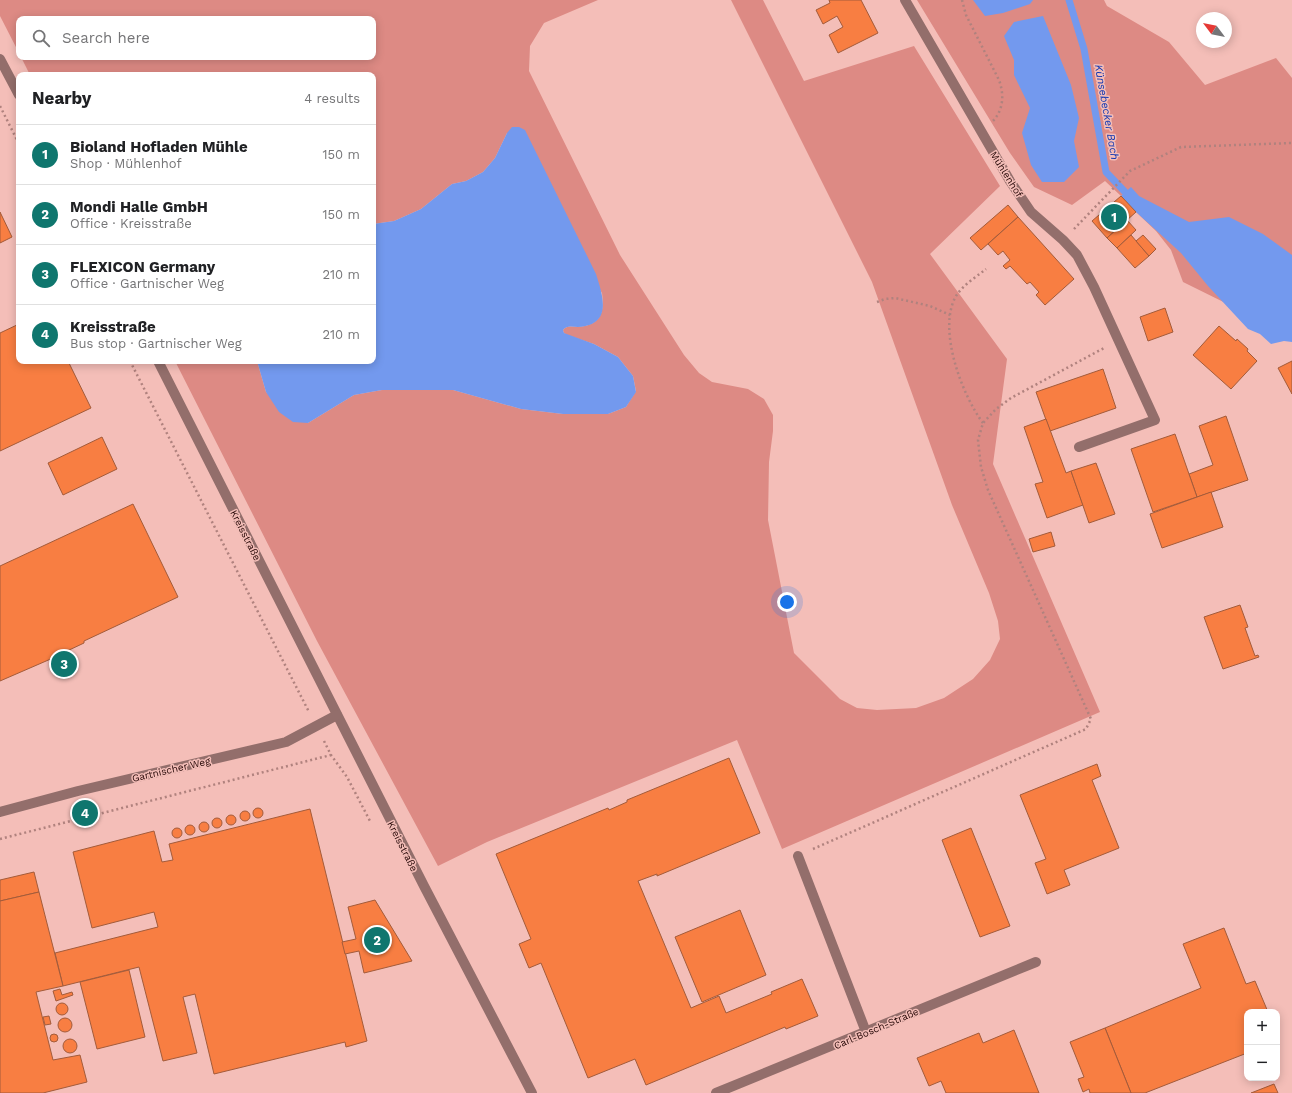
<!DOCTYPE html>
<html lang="en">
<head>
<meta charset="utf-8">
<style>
	body { margin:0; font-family:"Work Sans",sans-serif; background:#f2f2f2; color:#202124 }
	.controls { position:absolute; right:12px; bottom:12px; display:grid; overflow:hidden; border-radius:8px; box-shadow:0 2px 10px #0003 }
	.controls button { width:36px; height:36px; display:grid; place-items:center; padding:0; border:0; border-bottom:1px solid #e0e0e0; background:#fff; color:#202124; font:20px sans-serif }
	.compass { position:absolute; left:1196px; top:12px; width:36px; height:36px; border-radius:50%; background:#fff; box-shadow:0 2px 10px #0003; rotate:302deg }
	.you { position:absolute; left:787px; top:602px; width:14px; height:14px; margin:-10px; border:3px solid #fff; border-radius:50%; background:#1a73e8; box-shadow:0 0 0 6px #1a73e833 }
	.badge { display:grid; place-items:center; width:26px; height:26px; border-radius:50%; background:#0f766e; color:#fff; font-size:13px; font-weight:700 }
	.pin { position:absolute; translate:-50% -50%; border:2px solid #fff; box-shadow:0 1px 4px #0006 }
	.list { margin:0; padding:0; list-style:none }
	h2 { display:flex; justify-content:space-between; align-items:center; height:52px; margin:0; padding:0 16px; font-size:17px }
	h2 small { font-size:13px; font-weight:400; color:#757577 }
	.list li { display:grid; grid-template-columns:26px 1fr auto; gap:12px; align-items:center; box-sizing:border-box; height:60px; padding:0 16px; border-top:1px solid #e0e0e0 }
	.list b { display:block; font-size:15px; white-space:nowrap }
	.list p { margin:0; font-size:13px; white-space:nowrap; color:#757577 }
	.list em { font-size:13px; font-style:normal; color:#757577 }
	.icon { flex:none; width:22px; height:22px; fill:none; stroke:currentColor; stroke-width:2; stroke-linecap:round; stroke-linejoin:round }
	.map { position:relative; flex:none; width:1292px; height:1093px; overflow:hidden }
	.search { position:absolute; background:#fff; box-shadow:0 2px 10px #0003; left:16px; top:16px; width:360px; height:44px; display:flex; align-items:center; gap:10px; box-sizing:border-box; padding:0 14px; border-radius:8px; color:#757577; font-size:15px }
	.panel { position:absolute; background:#fff; box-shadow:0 2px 10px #0003; left:16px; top:72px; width:360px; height:292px; border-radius:8px }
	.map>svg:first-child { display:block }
	.green { fill:#dd8a84 }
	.water { fill:#7399ee }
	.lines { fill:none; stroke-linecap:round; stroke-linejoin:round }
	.stream { stroke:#7399ee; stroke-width:7 }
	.building { fill:#f87e42; stroke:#a35b3a }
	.path { stroke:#b0827e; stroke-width:2.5; stroke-dasharray:2 3; stroke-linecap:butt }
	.minor { stroke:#936e6b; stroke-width:10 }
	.labels { text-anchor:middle; stroke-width:3; stroke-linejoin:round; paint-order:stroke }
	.street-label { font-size:10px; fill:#260807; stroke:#f4beb8 }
	.water-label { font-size:11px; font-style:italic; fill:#1236b0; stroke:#f4beb8 }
</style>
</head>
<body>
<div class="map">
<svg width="1292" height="1093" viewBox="0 0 1292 1093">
	<rect width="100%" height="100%" fill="#f4beb8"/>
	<g class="green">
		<path d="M0,0H598L544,23L530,46L529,71L620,255L684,355L699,373L712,382L748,389L764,399L773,415V431L769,462L768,520L794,653L840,699L857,708L877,710L916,708L944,698L973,679L990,660L1000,639L998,621L989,593L952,505L872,282L731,0H763L804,81L914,46L1000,186L930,254L1007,359L993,464L1100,712L782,849L737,740L487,842L438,866L317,641L175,361H257L266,392L308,423L354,395L382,390H453L521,409L563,414H608L626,407L636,391L633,376L618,357L594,344L567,335L564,333L563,330C567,325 572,327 577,327C600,326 605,313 602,293L507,133L495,158L483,172L466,181L452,184L421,209L394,221L373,224V75H30L21,57H373V19H19V53L0,16Z"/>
		<path d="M917,0H1104L1107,6L1169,42L1205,85L1276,58L1292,78V336L1183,282L1171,250L1156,231L1136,212L1121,196L1105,181L1072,205L1034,187L1010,153Z"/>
	</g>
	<g class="water">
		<path d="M973,0H1033L1030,4L1003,13L985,16Z"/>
		<path d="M1043,16L1071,85L1079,118L1074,141L1079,167L1064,182H1042L1031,165L1022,133L1030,108L1014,75V60L1004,36L1014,22Z"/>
		<path d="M512,127H519L525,130L596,274C603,296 613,325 578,327C572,327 567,325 563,330L564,333L594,344L618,357L633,376L636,392L626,407L608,414H563L521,409L453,390H382L354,395L308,423L293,422L279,412L266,392L257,361H373V224L394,221L421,209L452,184L466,181L483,172L495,158L507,133Z"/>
		<path d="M1131,187L1139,196L1189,222L1229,217L1263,234L1292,255V342L1284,341L1271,344L1260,334L1248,329L1208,286L1181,253L1136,212L1121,196Z"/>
	</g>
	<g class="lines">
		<path class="stream" d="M1069,0L1084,49L1106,172L1125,192L1131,200"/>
	</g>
	<g class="building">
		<path d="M829,0H861L878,33L838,53L829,35L843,27L837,16L823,24L816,10L830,3Z"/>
		<path d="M1121,196L1136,212L1107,238L1092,221Z"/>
		<path d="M1008,205L1018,217L981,250L970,238Z"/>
		<path d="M0,212L12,237L0,243Z"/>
		<path d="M1018,217L1074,279L1045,305L1036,295L1039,292L1030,282L1027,284L1010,266L1006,269L1003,266L1010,260L1003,251L998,255L988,244Z"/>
		<path d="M1127,220L1136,230L1117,248L1107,238Z"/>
		<path d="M1131,235L1149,256L1135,268L1117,248Z"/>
		<path d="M1143,235L1156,249L1149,256L1136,241Z"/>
		<path d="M1165,308L1173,332L1148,341L1140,317Z"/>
		<path d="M19,324V361H68L91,408L0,451V333Z"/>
		<path d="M1219,326L1236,341L1237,339L1248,349L1247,351L1257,361L1231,389L1193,355Z"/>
		<path d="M1292,361V394L1278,368Z"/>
		<path d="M1103,369L1116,408L1050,431L1036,392Z"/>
		<path d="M1226,416L1248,480L1197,497L1189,474L1213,465L1199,426Z"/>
		<path d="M1046,419L1066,473L1071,471L1083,505L1047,518L1035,484L1043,482L1024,427Z"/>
		<path d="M1175,434L1197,497L1153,512L1131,449Z"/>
		<path d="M102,437L117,469L63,495L48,463Z"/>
		<path d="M1096,463L1115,514L1089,523L1071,471Z"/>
		<path d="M1211,492L1223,527L1162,548L1150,514Z"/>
		<path d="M133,504L178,597L84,641V643L67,651L68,654L72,656L75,660L76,666L72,671L65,675L59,674L55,671L53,658L0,681V566Z"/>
		<path d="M1051,532L1055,546L1033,552L1029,539Z"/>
		<path d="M1240,605L1248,627L1245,628L1255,656L1258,655L1259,657L1223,669L1204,617Z"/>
		<path d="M729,758L760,833L657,876V874L638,881L691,1008L719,996L726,1013L772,994L771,992L802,979L818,1016L786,1029L785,1027L646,1085L635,1059L588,1078L541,963L529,968L519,944L531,939L496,854L608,808L609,810L627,802V800Z"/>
		<path d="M1097,764L1101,776L1092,780L1119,848L1064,870L1070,885L1047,894L1035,863L1046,859L1020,795Z"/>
		<circle cx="258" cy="813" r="5"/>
		<path d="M310,809L367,1041L346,1047L345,1042L214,1074L195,994L183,997L197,1053L163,1061L139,967L63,986L55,953L158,927L154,912L92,928L73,852L154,831L162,862L173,860L169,844Z"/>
		<circle cx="245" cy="816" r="5"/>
		<circle cx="231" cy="820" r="5"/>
		<circle cx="217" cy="823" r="5"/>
		<circle cx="204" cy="827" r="5"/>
		<circle cx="190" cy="830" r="5"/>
		<circle cx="177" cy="833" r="5"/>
		<path d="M971,828L1010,926L980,937L942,840Z"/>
		<path d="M34,872L39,892L0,901V880Z"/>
		<path d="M39,892L63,986L36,992L53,1060L80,1055L87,1082L43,1093H0V901Z"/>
		<path d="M375,900L412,961L364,973L359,951L345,954L342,942L356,939L348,907Z"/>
		<path d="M740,910L766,975L702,1002L675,937Z"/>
		<path d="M1224,928L1246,984L1255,981L1268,1012H1247V1053L1145,1093H1131L1105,1028L1201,988L1183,944Z"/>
		<path d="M129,970L145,1037L97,1049L80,982Z"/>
		<path d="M60,989L62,995L72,992L73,995L56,1001L53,991Z"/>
		<circle cx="62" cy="1009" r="6"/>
		<path d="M49,1016L51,1024L45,1025L43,1017Z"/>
		<circle cx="65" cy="1025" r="7"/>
		<path d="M1105,1028L1131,1093H1090L1089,1089L1083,1092L1078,1079L1084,1077L1070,1042Z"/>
		<path d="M1014,1030L1039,1093H946L941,1081L929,1086L917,1058L979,1033L983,1043Z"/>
		<circle cx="54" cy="1038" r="4"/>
		<circle cx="70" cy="1046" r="7"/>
		<path d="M1274,1084L1278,1093H1251Z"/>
	</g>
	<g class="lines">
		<g class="path">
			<path d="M962,0L966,15L999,80C1004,94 1004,109 993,121"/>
			<path d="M0,106L19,144"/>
			<path d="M1074,229L1130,171L1181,147L1292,143"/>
			<path d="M877,302L885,299L895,298L930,306L950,315"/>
			<path d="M130,361L309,712"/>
			<path d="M983,423C962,395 937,329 956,296C963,285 976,277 986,269"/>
			<path d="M324,741L331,755L347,777L370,821"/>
			<path d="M0,839L331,755"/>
			<path d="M813,849L1086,729L1091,719L988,490L981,467L978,440L983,423L996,409L1011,398L1104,348"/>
		</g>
		<g class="minor">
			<path d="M905,0L1010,181L1031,212L1063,240L1077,255L1094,287L1155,420L1079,447"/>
			<path d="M0,59L19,95"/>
			<path d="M158,361L424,886L532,1093"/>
			<path d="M0,812L78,791L286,742L337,715"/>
			<path d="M798,856L866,1032"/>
			<path d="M716,1093L1036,962"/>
		</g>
	</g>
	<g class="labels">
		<g class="street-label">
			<text transform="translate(1007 174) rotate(58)" y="4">Mühlenhof</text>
			<text transform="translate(246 535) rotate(63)" y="4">Kreisstraße</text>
			<text transform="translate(171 769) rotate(-13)" y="4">Gartnischer Weg</text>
			<text transform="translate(403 846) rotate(63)" y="4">Kreisstraße</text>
			<text transform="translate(876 1028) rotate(-23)" y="4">Carl-Bosch-Straße</text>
		</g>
		<g class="water-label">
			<text transform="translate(1107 112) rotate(80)" y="4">Künsebecker Bach</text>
		</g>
	</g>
</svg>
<div class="controls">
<button>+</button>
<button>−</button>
</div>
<svg class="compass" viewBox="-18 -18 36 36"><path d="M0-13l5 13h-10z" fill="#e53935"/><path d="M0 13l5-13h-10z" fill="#757577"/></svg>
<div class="you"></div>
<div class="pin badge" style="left:1114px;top:217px">1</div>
<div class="pin badge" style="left:377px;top:940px">2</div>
<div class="pin badge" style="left:64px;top:664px">3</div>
<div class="pin badge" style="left:85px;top:813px">4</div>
<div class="search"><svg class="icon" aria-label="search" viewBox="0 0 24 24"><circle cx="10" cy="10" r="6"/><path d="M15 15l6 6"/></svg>Search here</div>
<section class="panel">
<h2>Nearby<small>4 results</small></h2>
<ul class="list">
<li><span class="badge">1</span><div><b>Bioland Hofladen Mühle</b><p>Shop · Mühlenhof</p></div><em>150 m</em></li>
<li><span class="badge">2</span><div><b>Mondi Halle GmbH</b><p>Office · Kreisstraße</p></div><em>150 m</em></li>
<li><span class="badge">3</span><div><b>FLEXICON Germany</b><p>Office · Gartnischer Weg</p></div><em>210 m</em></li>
<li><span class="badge">4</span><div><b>Kreisstraße</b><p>Bus stop · Gartnischer Weg</p></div><em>210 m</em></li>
</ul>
</section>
</div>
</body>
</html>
